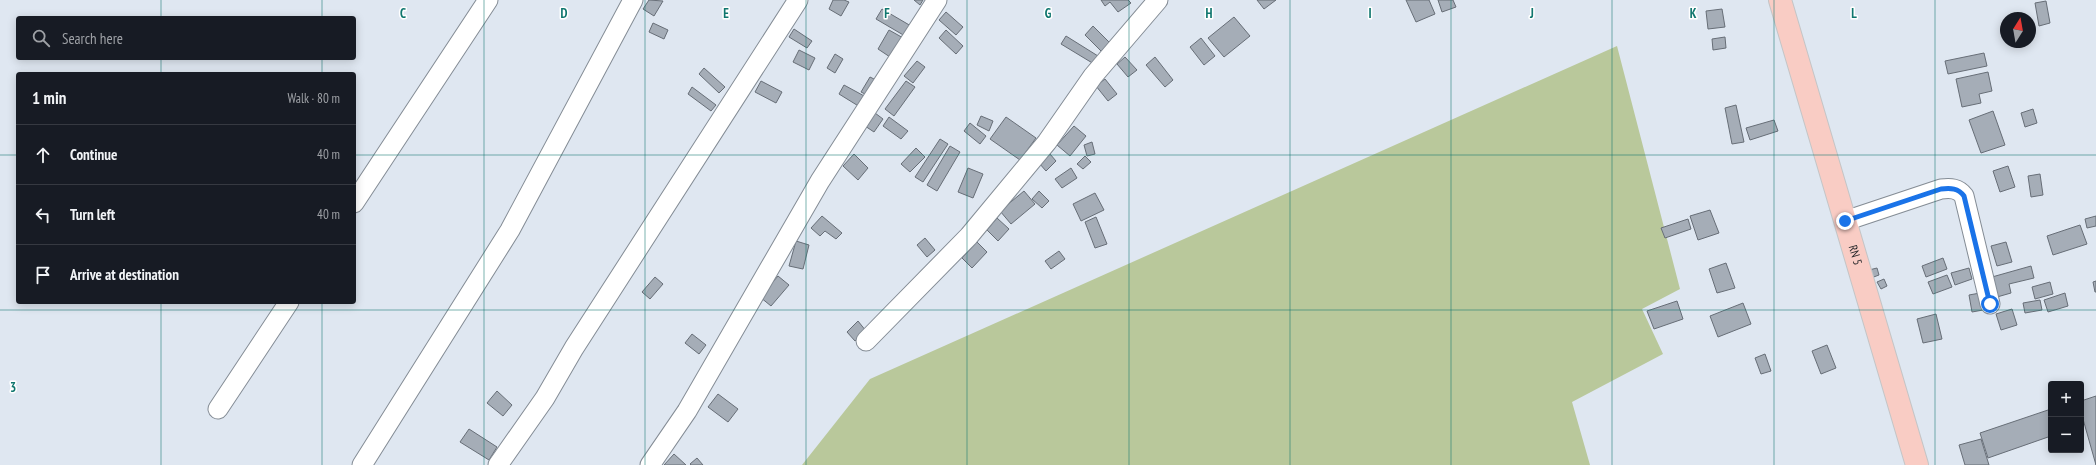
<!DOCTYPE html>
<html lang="en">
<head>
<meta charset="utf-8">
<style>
	body { margin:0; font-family:"PT Sans Narrow",sans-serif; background:#242831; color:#f1f3f6 }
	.controls { position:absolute; right:12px; bottom:12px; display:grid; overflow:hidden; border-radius:4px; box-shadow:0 2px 10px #0003 }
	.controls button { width:36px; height:36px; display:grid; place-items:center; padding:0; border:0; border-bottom:1px solid #363941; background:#171b24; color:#f1f3f6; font:20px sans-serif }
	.compass { position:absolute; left:2000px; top:12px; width:36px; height:36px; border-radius:50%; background:#171b24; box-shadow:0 2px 10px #0003; rotate:11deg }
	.stop { position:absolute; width:12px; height:12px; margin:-9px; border:3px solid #1a73e8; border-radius:50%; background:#fff }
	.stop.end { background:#1a73e8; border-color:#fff; box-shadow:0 1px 4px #0008 }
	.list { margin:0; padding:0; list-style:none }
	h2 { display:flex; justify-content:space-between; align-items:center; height:52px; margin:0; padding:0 16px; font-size:17px }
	h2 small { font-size:13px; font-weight:400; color:#9ea1a6 }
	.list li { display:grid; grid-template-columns:26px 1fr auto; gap:12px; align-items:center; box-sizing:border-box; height:60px; padding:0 16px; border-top:1px solid #363941 }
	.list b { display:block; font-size:15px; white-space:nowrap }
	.list em { font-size:13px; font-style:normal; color:#9ea1a6 }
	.icon { flex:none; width:22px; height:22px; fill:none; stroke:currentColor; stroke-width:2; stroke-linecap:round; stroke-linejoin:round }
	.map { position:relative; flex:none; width:2096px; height:465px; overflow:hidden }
	.search { position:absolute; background:#171b24; box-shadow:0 2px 10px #0003; left:16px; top:16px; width:340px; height:44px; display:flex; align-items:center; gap:10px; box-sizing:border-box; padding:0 14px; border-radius:4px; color:#9ea1a6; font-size:15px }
	.panel { position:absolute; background:#171b24; box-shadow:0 2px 10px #0003; left:16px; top:72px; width:340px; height:232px; border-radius:4px }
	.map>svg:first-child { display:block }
	.green { fill:#b9c89b }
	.building { fill:#a5adb7; stroke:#676e77 }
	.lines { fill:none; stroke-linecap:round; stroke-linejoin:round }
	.street-casing { stroke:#848c95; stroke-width:21 }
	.primary-casing { stroke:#c4c5c6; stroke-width:24 }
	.street { stroke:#fff; stroke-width:19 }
	.primary { stroke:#f9ccc4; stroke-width:22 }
	.route { stroke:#1a73e8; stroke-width:5 }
	.grid { fill:none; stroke:#0f766e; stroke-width:1; stroke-opacity:0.55 }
	.labels { text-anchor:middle; stroke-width:3; stroke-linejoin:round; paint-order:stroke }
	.street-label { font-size:12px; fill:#1e2124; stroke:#fff }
	.grid-label { font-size:13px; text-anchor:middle; font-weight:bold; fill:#0f766e; stroke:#fff; stroke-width:3; stroke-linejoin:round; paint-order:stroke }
</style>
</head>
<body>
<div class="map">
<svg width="2096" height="465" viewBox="0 0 2096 465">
	<rect width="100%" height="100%" fill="#dfe7f1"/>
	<path class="green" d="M1617,46L1680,289L1642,309L1663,354L1572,402L1590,465H802L870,379Z"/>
	<g class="building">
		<path d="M649,0L663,1L654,16L643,9Z"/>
		<path d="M833,0H844L849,2L841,16L829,9Z"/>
		<path d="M914,0H923L920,5Z"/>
		<path d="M1101,0H1128L1131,3L1118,12L1110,2L1105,6Z"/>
		<path d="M1257,0H1276L1264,9Z"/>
		<path d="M1406,0H1429L1435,14L1416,22Z"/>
		<path d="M1438,0H1453L1456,7L1442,12Z"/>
		<path d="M2046,1L2050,23L2039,26L2035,3Z"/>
		<path d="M882,9L911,26L905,36L876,19Z"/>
		<path d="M1722,9L1725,27L1708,29L1706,11Z"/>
		<path d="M946,12L963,27L956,35L939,20Z"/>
		<path d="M1234,17L1250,36L1224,57L1208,38Z"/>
		<path d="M653,23L668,30L664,39L649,32Z"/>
		<path d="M1093,26L1110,43L1102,52L1085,35Z"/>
		<path d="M794,29L812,41L807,48L789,37Z"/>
		<path d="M889,30L905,39L893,59L878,49Z"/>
		<path d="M946,30L963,46L956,54L939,38Z"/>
		<path d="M1066,36L1098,56L1094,64L1061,44Z"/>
		<path d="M1725,37L1726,48L1713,50L1712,39Z"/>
		<path d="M1201,38L1215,56L1204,65L1190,47Z"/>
		<path d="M799,50L815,58L809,70L793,62Z"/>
		<path d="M1984,53L1987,66L1948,74L1945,61Z"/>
		<path d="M835,54L843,59L835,73L827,68Z"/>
		<path d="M1125,57L1137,70L1128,77L1117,64Z"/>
		<path d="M1155,57L1173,80L1165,87L1146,65Z"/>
		<path d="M917,61L925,67L913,83L904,76Z"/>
		<path d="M704,68L725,87L719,93L699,74Z"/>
		<path d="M1988,72L1992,91L1979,94L1981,103L1962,107L1956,79Z"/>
		<path d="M870,77L878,81L869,96L861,92Z"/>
		<path d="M1105,79L1117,94L1108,101L1096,86Z"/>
		<path d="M761,81L782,92L776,103L755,92Z"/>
		<path d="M906,81L915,87L894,116L885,109Z"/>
		<path d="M844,85L866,97L860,107L839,94Z"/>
		<path d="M692,87L716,105L711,111L688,94Z"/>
		<path d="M1736,105L1744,142L1732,144L1725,108Z"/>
		<path d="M2033,109L2037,123L2025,127L2021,113Z"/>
		<path d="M1993,111L2005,145L1981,153L1969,120Z"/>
		<path d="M875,113L883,119L874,132L865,126Z"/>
		<path d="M981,116L993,121L989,131L977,125Z"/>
		<path d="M889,117L908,131L901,139L883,126Z"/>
		<path d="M1006,117L1036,138L1020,160L990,139Z"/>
		<path d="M1774,120L1778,131L1750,140L1746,128Z"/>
		<path d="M970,123L986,136L980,144L964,131Z"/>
		<path d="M1074,126L1086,136L1070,156L1057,145Z"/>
		<path d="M940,139L948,144L923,182L915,177Z"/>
		<path d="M1092,142L1095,154L1087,156L1084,145Z"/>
		<path d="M950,146L960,152L937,191L927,185Z"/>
		<path d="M916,148L925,157L910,172L901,164Z"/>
		<path d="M854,154L868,168L858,180L843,166Z"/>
		<path d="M1050,154L1056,161L1046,171L1039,163Z"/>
		<path d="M1085,156L1091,162L1083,169L1077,164Z"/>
		<path d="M2008,166L2015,187L2000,192L1993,171Z"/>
		<path d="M968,168L983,174L973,198L958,192Z"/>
		<path d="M1071,168L1077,178L1062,188L1055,179Z"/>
		<path d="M2040,174L2043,195L2031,197L2028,176Z"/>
		<path d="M1024,191L1035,204L1011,224L1000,211Z"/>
		<path d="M1039,191L1049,201L1042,208L1032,199Z"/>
		<path d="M1095,193L1104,210L1081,221L1073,204Z"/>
		<path d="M1710,210L1719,233L1698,240L1690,216Z"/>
		<path d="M822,216L842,233L836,239L825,231L820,236L811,228Z"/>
		<path d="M2096,216V226L2087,228L2085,219Z"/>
		<path d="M1096,217L1107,244L1095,248L1085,222Z"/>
		<path d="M997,218L1009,229L998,241L987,230Z"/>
		<path d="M1688,219L1691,229L1665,238L1661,228Z"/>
		<path d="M2080,225L2087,244L2053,255L2047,236Z"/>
		<path d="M925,238L935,250L927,257L917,245Z"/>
		<path d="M796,241L809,245L803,269L789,266Z"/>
		<path d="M977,242L987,252L972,268L962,258Z"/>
		<path d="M2006,242L2012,262L1997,266L1991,246Z"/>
		<path d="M1059,251L1065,259L1051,269L1045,261Z"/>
		<path d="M1943,258L1947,269L1926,277L1922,266Z"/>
		<path d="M1726,263L1735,288L1717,293L1709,269Z"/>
		<path d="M2031,266L2034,278L2009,284L2011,293L1997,297L1992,277Z"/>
		<path d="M1877,268L1879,275L1871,278L1869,270Z"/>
		<path d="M1969,268L1972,279L1955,285L1951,273Z"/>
		<path d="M1947,275L1952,287L1933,294L1928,282Z"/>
		<path d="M778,276L789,285L771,306L760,297Z"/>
		<path d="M655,277L663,284L650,299L642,292Z"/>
		<path d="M1884,279L1887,286L1881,289L1877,282Z"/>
		<path d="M2096,281V292H2095L2093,282Z"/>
		<path d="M2050,282L2053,294L2035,299L2032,287Z"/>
		<path d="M1980,293L1983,310L1972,312L1969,295Z"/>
		<path d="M2065,293L2068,306L2048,312L2044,300Z"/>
		<path d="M2040,300L2042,310L2025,313L2023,303Z"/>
		<path d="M1677,301L1683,319L1654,329L1647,311Z"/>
		<path d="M1743,303L1751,324L1718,337L1710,316Z"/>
		<path d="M2012,309L2017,325L2001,330L1996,314Z"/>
		<path d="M1936,314L1942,339L1923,343L1917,319Z"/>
		<path d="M858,321L866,331L855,341L847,332Z"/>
		<path d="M692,334L706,345L699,354L685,343Z"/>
		<path d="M1827,345L1836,368L1821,374L1812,351Z"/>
		<path d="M1765,354L1771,371L1761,374L1755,358Z"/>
		<path d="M497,391L512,405L503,416L487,403Z"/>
		<path d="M718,394L738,409L728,422L708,407Z"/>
		<path d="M2096,396V465L2081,412V401Z"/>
		<path d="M2051,409V436L1988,458L1980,433Z"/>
		<path d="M469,429L497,447L489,460L460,442Z"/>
		<path d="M1981,439L1989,465H1965L1959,445Z"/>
		<path d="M674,454L686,465H664Z"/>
		<path d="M697,458L703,465H691L690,464Z"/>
	</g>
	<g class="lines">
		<defs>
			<g id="street">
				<path d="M354,203L488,0"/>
				<path d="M1845,221L1941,189C1951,188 1958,188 1964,196L1990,304"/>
				<path d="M866,341L969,236L1047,142L1093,76L1158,0"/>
				<path d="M218,409L289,302"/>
				<path d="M362,465L510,230L633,0"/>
				<path d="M498,465L545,398L574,348L798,0"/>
				<path d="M650,465L687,411L820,181L937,0"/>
			</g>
			<g id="primary">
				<path id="s1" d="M1780,0L1917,465"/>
			</g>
		</defs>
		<use href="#street" class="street-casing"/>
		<use href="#primary" class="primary-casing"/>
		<use href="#street" class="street"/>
		<use href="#primary" class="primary"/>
	</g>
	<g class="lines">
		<path class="route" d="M1845,221L1941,189C1951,188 1958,188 1964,196L1990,304"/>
	</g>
	<path class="grid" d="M161,0V18M322,0V18M484,0V465M645,0V465M806,0V465M967,0V465M1129,0V465M1290,0V465M1451,0V465M1612,0V465M1774,0V465M1935,0V465M161,58V74M322,58V74M0,155H18M354,155H2096M161,302V465M322,302V465M0,310H2096"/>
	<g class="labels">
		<g class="street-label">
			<text dy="4" stroke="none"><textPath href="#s1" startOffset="266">RN 5</textPath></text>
		</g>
	</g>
	<g class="grid-label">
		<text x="403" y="18">C</text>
		<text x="564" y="18">D</text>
		<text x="726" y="18">E</text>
		<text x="887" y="18">F</text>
		<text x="1048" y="18">G</text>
		<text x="1209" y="18">H</text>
		<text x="1370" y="18">I</text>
		<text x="1532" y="18">J</text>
		<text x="1693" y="18">K</text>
		<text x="1854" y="18">L</text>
		<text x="13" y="392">3</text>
	</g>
</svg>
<div class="controls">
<button>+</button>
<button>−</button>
</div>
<svg class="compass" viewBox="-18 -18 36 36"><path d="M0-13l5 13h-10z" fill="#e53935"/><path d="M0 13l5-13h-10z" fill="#9ea1a6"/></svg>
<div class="stop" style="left:1990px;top:304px"></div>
<div class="stop end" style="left:1845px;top:221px"></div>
<div class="search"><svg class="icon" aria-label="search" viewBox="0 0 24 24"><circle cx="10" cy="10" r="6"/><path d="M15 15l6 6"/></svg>Search here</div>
<section class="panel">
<h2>1 min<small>Walk · 80 m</small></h2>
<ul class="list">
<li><svg class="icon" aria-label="ahead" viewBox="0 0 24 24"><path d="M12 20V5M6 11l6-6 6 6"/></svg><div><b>Continue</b></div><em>40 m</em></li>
<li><svg class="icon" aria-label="left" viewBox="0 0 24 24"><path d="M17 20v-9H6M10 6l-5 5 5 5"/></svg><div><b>Turn left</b></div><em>40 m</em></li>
<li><svg class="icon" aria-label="arrive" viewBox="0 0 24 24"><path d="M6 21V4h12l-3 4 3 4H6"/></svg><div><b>Arrive at destination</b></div></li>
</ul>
</section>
</div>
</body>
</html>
